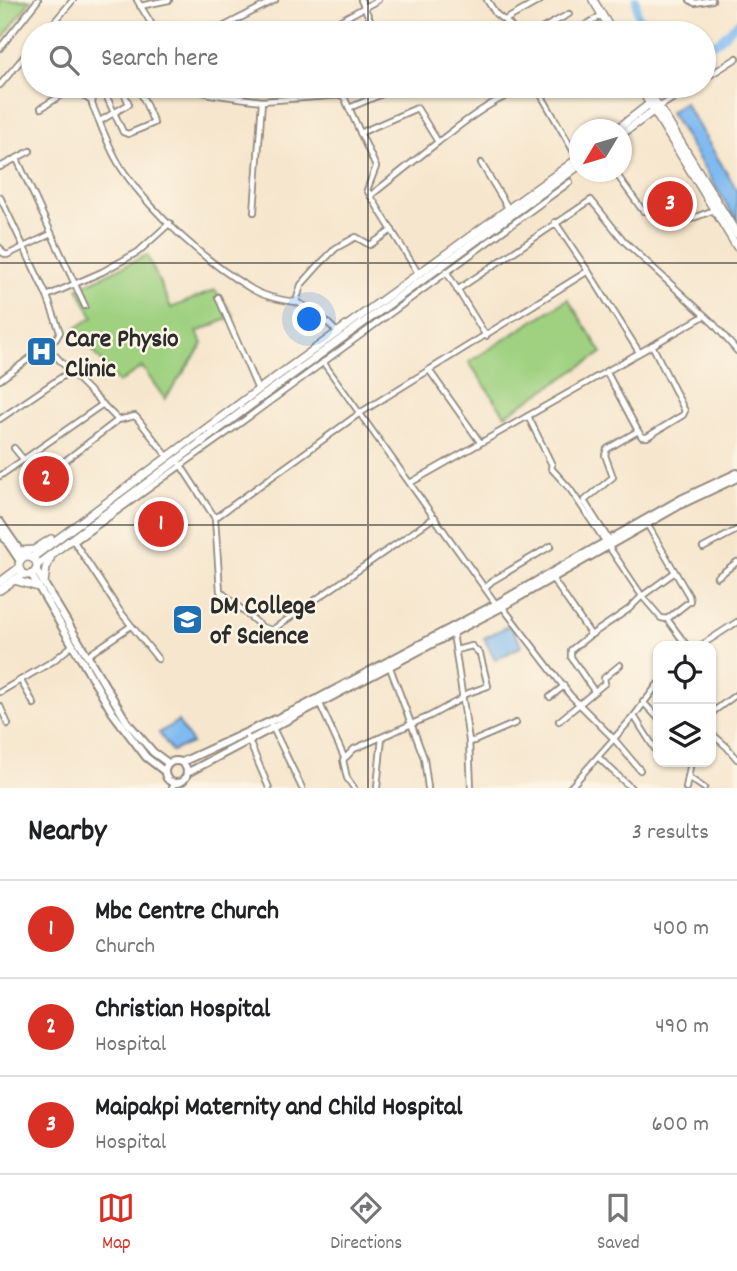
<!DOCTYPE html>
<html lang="en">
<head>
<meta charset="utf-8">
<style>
	body { margin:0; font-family:Dekko,sans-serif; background:#f2f2f2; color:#202124 }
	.controls { position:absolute; right:21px; bottom:21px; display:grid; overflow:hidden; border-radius:14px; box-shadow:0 2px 5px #0004 }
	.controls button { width:63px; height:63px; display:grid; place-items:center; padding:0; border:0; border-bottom:2px solid #e0e0e0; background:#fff; color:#202124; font:35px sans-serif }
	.compass { position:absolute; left:569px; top:119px; width:63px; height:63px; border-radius:50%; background:#fff; box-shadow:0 2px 5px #0004; rotate:232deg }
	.you { position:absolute; left:310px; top:320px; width:24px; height:24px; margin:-18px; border:5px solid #fff; border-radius:50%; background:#1a73e8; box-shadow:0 0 0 10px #1a73e833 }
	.badge { display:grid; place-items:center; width:46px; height:46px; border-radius:50%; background:#d93025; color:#fff; font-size:23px; font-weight:700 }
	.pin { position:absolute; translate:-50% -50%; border:4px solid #fff; box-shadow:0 2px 7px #0006 }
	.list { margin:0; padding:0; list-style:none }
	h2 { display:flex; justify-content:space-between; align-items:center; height:91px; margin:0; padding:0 28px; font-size:30px }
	h2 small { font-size:23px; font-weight:400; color:#757577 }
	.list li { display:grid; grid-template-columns:46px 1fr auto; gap:21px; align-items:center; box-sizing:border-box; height:98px; padding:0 28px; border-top:2px solid #e0e0e0 }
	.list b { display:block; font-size:26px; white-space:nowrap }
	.list p { margin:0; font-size:23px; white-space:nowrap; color:#757577 }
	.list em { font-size:23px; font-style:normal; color:#757577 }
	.icon { flex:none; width:38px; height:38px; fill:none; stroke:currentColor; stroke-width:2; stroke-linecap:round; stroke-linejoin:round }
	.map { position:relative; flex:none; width:737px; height:788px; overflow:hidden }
	.search { position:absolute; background:#fff; box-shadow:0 2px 5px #0004; left:21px; right:21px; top:21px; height:77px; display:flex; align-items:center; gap:18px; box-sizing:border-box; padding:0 24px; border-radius:38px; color:#757577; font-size:26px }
	.sheet { height:385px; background:#fff }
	nav { display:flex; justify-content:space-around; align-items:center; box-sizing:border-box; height:98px; border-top:2px solid #e0e0e0; background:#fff; font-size:19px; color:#757577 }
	nav a { display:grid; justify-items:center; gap:4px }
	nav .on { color:#d93025 }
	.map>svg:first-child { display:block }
	.green { fill:#9fd181; stroke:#657e56; stroke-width:2 }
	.water { fill:#7fbaf1; stroke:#55728e; stroke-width:2 }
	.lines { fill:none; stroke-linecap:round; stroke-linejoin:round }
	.river { stroke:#7fbaf1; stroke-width:8 }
	.minor-casing { stroke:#90887c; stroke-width:8 }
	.major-casing { stroke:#90887c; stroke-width:10 }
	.highway-casing { stroke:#90887c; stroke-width:10 }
	.minor { stroke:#fff; stroke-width:4.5 }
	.major { stroke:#fff; stroke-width:6 }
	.highway { stroke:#fff; stroke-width:7 }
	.grid { fill:none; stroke:#2b2b2b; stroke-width:2; stroke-opacity:0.55 }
	.labels { text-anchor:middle; stroke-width:5; stroke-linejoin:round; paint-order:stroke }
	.poi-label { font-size:26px; font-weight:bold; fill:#2b2b2b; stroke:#fcf5e5; text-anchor:start }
</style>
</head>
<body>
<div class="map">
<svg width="737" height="788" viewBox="0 0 737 788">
	<rect width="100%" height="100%" fill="#fcf5e5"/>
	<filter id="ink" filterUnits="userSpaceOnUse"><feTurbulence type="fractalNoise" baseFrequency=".0143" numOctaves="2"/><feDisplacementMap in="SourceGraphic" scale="14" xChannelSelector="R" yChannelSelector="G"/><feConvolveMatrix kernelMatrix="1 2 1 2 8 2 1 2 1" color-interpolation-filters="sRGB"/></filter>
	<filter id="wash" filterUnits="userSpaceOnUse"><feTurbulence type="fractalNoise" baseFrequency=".00686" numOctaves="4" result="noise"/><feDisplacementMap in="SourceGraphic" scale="28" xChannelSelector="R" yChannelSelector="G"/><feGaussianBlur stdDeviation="1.57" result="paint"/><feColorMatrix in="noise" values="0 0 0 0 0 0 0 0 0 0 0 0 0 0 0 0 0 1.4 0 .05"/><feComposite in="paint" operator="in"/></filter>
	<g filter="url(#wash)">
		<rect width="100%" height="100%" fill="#f6e6cd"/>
		<g class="green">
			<path d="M0,0H31L0,42Z"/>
			<path d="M147,255L171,308L215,290L234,316L197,332L203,344L165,399L142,367L118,383L76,328L93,317L78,288Z"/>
			<path d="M568,299L602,353L505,415L469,362Z"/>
		</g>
		<g class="water">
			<path d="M684,102L737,190V222L670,112Z"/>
			<path d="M510,625L522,646L495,660L484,638Z"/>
			<path d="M178,721L192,743L172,751L159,733Z"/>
		</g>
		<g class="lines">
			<g class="river">
				<path d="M636,0L637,13L647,33"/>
				<path d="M704,49L720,40L737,23"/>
			</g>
		</g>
	</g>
	<g filter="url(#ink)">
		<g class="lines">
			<defs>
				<g id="minor">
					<path d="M137,0L157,33"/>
					<path d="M361,0L373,26"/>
					<path d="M487,0L496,14L510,25L515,33"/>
					<path d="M690,0L695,3L712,0"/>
					<path d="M140,6L169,0"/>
					<path d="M505,20L541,0"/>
					<path d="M45,33L73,0"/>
					<path d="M211,33L275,0"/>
					<path d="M317,33L378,0"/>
					<path d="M534,33L569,14"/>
					<path d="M571,33L581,28"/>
					<path d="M583,33L581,28L602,15"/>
					<path d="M0,48L38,0"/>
					<path d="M704,79L737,58"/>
					<path d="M0,85L33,46"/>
					<path d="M115,86L93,97L92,104C102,127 110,152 124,172C154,215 206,262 250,288C264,297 280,300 296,302"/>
					<path d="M181,86L210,94L262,101L343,95"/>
					<path d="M339,86L376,167L367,190L418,273"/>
					<path d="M104,91L123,132L128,134L154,123L138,86"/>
					<path d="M659,107L693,86"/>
					<path d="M41,108L73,88L91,101"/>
					<path d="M349,108L401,86"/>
					<path d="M100,121L129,104L121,86"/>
					<path d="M360,133L417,108L438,142L370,196"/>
					<path d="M438,142C460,126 512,80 540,93L578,159"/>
					<path d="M17,159L85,306"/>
					<path d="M481,163L508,208"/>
					<path d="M0,167L30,151"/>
					<path d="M615,172L643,211H658L673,226L714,210"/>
					<path d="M0,197L47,296L60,332L56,339L0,380"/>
					<path d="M254,212L262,101"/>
					<path d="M555,222L588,271"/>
					<path d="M0,248L3,253L7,255L51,234"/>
					<path d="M446,271L486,336"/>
					<path d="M457,290L591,200L624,241L713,323L737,351"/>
					<path d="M47,296L102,272L138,252L170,223"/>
					<path d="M218,297L258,390"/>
					<path d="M338,333L317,312L296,302L301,285L318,266L336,248L356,237L370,245L392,230"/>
					<path d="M46,345C69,372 94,395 118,420L135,416L137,418L168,457"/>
					<path d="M323,362L496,604"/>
					<path d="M429,370L480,442"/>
					<path d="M606,371L638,431L642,437H647L683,415L685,411L652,345"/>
					<path d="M528,416L552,465L551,468L570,489L642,596L629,609L591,635L552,578"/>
					<path d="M0,419L69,372"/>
					<path d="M14,448L24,460"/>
					<path d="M180,464L215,518"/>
					<path d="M57,467L118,420"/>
					<path d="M0,476L103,404"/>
					<path d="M410,483L704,316"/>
					<path d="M435,517L272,630L262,627L220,591L215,518L360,413L588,271L639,352"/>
					<path d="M647,524L689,596L690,601L667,619L661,618L642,596L675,572"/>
					<path d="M73,540L119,610L158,659"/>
					<path d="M609,540L584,501L613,477L605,455L607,449L638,431"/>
					<path d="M74,542L228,432L570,182"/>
					<path d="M703,548L737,530"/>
					<path d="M717,577L737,562"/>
					<path d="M485,588L492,581L551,546"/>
					<path d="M501,605L570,695L614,739L640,770"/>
					<path d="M667,619L687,646"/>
					<path d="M453,633L469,741L471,788"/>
					<path d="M590,635L571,650V657L594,691"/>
					<path d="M700,646L737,622"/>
					<path d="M87,656L131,626"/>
					<path d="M389,665L424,758L428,788"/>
					<path d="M21,681L34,704"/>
					<path d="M0,692L53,661L73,645"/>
					<path d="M550,697L564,686"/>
					<path d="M643,702L658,718"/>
					<path d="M320,704L344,757"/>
					<path d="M0,706L8,724"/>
					<path d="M634,716L655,749"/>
					<path d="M711,716L714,711L737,694"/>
					<path d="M559,721L605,683L604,678L620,665"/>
					<path d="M272,726L302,788"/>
					<path d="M711,733L727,747L737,759"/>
					<path d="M246,734L269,788"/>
					<path d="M469,741H474L516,723"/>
					<path d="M598,757L631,788"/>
					<path d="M688,777L704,788"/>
					<path d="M172,788L174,783"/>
					<path d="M354,788L347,778L343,760L354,749L430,716L461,699L463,695L488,686L480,654L472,646L456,650"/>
					<path d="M377,788L382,737"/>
					<path d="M570,788L634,716L658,684"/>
					<path d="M686,788L691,762"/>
				</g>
				<g id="major">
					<path d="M0,522L24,557"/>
					<path d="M0,531L20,561"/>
					<path d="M36,570L127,722L153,752L168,763"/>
					<path d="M31,574L112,712L146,757L164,771"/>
					<circle cx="176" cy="772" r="11"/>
					<path d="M182,762L304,706L496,604L681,499L737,473"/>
					<path d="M187,773L502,607L682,504L737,478"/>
				</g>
				<g id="highway">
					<path d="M593,0L613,33"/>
					<path d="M639,86L737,247"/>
					<path d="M646,86L737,234"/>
					<path d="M616,130L652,102"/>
					<path d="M622,134L656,109"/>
					<path d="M20,551L34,550L51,539"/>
					<circle cx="28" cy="566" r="9"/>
					<path d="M32,558L258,390L580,157"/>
					<path d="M37,565L263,396L580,165"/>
					<path d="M14,580L38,587"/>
					<path d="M0,582L19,568"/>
					<path d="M44,583L46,568L52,554"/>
					<path d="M0,590L23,574"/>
				</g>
			</defs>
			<use href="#minor" class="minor-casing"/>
			<use href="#major" class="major-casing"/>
			<use href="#highway" class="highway-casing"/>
			<use href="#minor" class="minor"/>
			<use href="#major" class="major"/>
			<use href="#highway" class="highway"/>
		</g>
	</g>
	<path class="grid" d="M368,0V33M368,86V788M0,263H737M0,525H737"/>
	<defs>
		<symbol id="hospital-square" viewBox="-11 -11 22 22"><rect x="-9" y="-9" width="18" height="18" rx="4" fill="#1f6fb2" stroke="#fcf5e5"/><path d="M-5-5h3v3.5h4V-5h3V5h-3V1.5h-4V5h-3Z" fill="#fff"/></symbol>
		<symbol id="university-square" viewBox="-11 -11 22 22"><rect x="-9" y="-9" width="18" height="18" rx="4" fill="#1f6fb2" stroke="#fcf5e5"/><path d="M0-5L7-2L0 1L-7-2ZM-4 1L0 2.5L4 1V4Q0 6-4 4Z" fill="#fff"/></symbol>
	</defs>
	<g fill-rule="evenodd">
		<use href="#hospital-square" x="24" y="334" width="35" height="35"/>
		<use href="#university-square" x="170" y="602" width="35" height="35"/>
	</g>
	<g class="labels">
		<g class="poi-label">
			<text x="65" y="346">Care Physio<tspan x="65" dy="30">Clinic</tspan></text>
			<text x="210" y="613">DM College<tspan x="210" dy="30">of Science</tspan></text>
		</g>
	</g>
</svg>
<div class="controls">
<button><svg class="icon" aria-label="locate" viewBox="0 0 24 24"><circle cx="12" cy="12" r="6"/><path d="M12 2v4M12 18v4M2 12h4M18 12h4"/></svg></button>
<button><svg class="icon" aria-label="layers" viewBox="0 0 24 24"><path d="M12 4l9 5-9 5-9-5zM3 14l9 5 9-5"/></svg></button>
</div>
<svg class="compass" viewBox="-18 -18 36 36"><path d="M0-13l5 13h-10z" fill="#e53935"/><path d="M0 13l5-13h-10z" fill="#757577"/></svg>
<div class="you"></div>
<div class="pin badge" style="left:161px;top:524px">1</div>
<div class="pin badge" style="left:46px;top:479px">2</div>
<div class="pin badge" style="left:670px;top:204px">3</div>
<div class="search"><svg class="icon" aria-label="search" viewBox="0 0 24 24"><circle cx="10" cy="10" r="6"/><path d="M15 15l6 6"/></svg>Search here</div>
</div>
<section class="sheet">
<h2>Nearby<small>3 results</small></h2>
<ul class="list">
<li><span class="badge">1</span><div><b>Mbc Centre Church</b><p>Church</p></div><em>400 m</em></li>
<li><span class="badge">2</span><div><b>Christian Hospital</b><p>Hospital</p></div><em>490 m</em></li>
<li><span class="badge">3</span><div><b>Maipakpi Maternity and Child Hospital</b><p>Hospital</p></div><em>600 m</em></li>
</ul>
</section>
<nav>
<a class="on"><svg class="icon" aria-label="map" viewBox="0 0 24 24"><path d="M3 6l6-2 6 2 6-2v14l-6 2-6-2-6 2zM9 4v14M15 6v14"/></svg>Map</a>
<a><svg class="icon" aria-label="directions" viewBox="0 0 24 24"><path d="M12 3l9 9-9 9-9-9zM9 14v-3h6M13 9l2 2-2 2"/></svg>Directions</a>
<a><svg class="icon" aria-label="saved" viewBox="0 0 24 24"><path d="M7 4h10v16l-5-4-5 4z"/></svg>Saved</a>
</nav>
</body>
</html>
